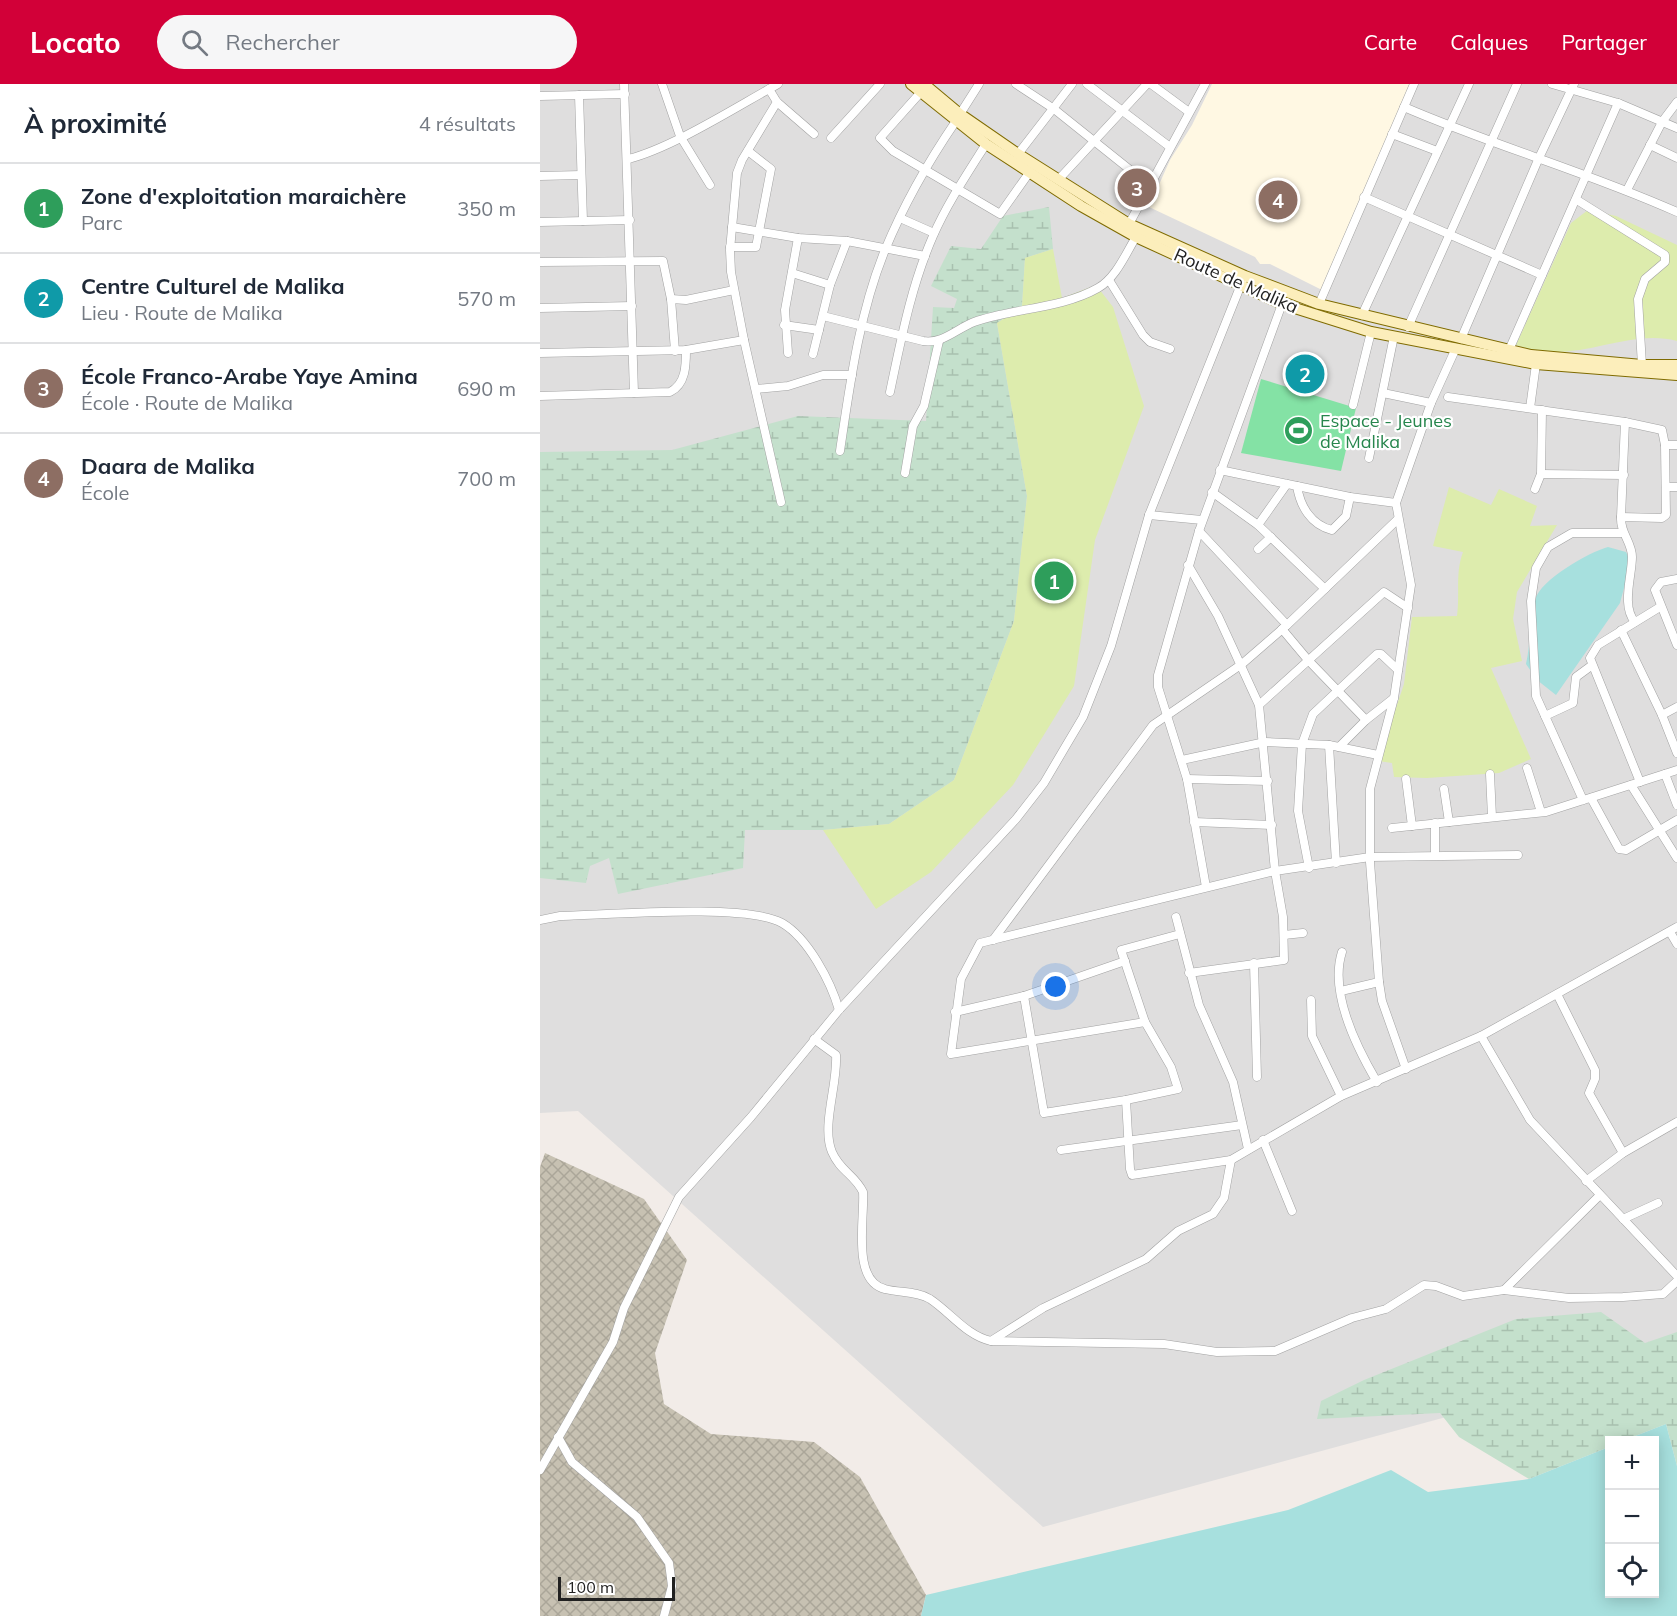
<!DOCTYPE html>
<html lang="fr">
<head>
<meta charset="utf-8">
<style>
	body { margin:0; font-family:Mulish,sans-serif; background:#f6f6f7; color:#1f2937 }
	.controls { position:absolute; right:18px; bottom:18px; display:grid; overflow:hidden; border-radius:0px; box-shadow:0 3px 15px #0003 }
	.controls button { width:54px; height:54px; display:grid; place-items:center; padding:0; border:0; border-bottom:2px solid #e0e1e3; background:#fff; color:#1f2937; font:30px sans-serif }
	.scale { position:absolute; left:18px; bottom:15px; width:117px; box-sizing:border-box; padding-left:6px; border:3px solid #212121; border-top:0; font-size:16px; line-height:21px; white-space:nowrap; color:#212121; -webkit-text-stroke:4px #fff; paint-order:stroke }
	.you { position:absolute; left:516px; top:903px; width:21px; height:21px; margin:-15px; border:4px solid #fff; border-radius:50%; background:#1a73e8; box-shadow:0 0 0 9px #1a73e833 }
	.badge { display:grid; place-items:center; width:39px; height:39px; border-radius:50%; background:#d20038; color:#fff; font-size:20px; font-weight:700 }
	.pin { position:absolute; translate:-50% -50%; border:3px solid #fff; box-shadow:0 2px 6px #0006 }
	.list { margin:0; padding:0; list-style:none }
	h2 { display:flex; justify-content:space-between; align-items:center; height:78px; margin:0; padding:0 24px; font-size:26px }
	h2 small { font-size:20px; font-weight:400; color:#747a83 }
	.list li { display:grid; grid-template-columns:39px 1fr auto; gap:18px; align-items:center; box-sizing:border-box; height:90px; padding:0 24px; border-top:2px solid #e0e1e3 }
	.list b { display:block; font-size:22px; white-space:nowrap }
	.list p { margin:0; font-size:20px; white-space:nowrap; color:#747a83 }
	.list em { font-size:20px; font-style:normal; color:#747a83 }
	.icon { flex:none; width:33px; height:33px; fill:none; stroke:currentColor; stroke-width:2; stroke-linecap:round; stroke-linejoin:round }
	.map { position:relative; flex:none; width:1137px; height:1532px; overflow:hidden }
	header { display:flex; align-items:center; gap:36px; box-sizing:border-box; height:84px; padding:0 30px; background:#d20038; color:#fff }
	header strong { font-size:28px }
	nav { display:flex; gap:33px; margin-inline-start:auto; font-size:21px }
	.search { width:420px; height:54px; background:#f6f6f7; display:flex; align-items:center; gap:15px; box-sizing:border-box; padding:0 21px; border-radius:33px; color:#747a83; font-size:22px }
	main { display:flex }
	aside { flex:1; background:#fff }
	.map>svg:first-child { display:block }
	.residential { fill:#dfdede }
	.education { fill:#fff8e3 }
	.construction { fill:url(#construction-cross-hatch) }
	.wetland { fill:url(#wetland-marsh) }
	.garden { fill:#ddecad }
	.pitch { fill:#84e2a5 }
	.water { fill:#a7e0de }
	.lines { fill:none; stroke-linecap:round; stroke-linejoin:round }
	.street-casing { stroke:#a2a2a2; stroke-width:9 }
	.secondary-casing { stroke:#7f6b01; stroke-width:12 }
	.street { stroke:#fff; stroke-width:8 }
	.secondary { stroke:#fceebb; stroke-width:10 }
	.labels { text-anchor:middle; stroke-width:4.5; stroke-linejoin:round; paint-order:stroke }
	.street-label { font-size:18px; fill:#212121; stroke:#fff }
	.leisure-label { font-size:18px; fill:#27864d; stroke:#fff; text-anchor:start }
</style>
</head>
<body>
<header>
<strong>Locato</strong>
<div class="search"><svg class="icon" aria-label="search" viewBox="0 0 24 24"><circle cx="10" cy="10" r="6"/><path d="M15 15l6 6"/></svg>Rechercher</div>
<nav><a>Carte</a><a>Calques</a><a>Partager</a></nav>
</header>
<main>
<aside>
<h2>À proximité<small>4 résultats</small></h2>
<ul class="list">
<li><span class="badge" style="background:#2e9e5b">1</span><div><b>Zone d'exploitation maraichère</b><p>Parc</p></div><em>350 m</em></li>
<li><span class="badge" style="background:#0f9aa8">2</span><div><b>Centre Culturel de Malika</b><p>Lieu · Route de Malika</p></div><em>570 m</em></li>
<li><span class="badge" style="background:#8d6e63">3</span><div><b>École Franco-Arabe Yaye Amina</b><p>École · Route de Malika</p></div><em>690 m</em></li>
<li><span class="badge" style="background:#8d6e63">4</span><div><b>Daara de Malika</b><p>École</p></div><em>700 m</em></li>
</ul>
</aside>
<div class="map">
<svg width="1137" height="1532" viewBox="0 0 1137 1532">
	<defs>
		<pattern id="construction-cross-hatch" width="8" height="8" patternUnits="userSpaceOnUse" patternTransform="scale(1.5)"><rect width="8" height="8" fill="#c7c1b2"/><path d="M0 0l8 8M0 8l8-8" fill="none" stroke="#aba699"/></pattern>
		<pattern id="wetland-marsh" width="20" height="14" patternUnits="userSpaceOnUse" patternTransform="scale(1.5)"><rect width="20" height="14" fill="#c4e0cc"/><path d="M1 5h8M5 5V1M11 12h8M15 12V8" fill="none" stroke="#a8c0af"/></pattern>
	</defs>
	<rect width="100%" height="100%" fill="#f2ece8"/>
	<path class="residential" d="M0,0H1137V1270L503,1443L38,1027L0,1029Z"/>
	<path class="education" d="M672,0H871L782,206L730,180H720L715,173L609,123L630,76L652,41Z"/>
	<path class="construction" d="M5,1069L104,1115L147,1176L115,1269L124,1320L171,1350L274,1358L320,1393L386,1511L381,1532H0V1083Z"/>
	<g class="wetland">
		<path d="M509,123L513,165L485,174L482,223L457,239L487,412L474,537L414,696L349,740L283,746H205L203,784L78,810L69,774L50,782L46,799L0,794V368L132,366L258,332L386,337L393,223L414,224L417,215L391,202L411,162L441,165L463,132Z"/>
		<path d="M1061,1228L1105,1259L1137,1248V1382L1126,1340L1085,1356H1070L1069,1363L989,1395L919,1353L900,1329L777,1335L781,1317L824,1296L976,1235Z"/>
	</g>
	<g class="garden">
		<path d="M1048,126L1076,132L1137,161V257C1085,243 1033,284 976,261L1031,139Z"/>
		<path d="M513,165L522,214L556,201L573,223L604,322L555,456L534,602L473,701L391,788L336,825L283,746L349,740L414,696L474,537L487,412L457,239L482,223L485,174Z"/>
		<path d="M909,403L951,421L959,405L997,422L990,442L1017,441L977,508L973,535L982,577L951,584L991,675L959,689L887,694L854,693L852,679L838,677L864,600L872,533L917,532C920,510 915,489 923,468L893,462Z"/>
	</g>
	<path class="pitch" d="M721,295L816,324L801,387L701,369Z"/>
	<g class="water">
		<path d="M1068,463L1086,468L1091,478L1080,519L1016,611L997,596L986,580C991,559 989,536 995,516C1000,496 1049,468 1068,463Z"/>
		<path d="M1126,1340L1137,1382V1532H381L386,1511L748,1426L851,1386L888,1408L989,1395L1069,1363L1070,1510H1114V1356H1085Z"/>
	</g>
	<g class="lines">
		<defs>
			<g id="street">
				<path d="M84,0L94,309"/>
				<path d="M122,0L140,52L170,101"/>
				<path d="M476,0L514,25L609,101"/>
				<path d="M547,0L630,63"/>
				<path d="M611,0L649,28"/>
				<path d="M1012,0L1078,19L1137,44"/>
				<path d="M229,5L237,18L274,50"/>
				<path d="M381,8L340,54L353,67L460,130L489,89"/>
				<path d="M39,11L43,137"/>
				<path d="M0,12L85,10"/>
				<path d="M237,18L202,76L197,89L190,166L191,188L204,256L241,418"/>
				<path d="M864,23C954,62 1048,88 1137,128"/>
				<path d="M420,30L439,0"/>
				<path d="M852,50L897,67"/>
				<path d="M291,54L340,0"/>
				<path d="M1110,61L1137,74"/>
				<path d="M478,70L532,0"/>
				<path d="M88,75C132,64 196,23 238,0"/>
				<path d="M0,92L41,91"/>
				<path d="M519,95L607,0"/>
				<path d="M1087,106L1122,38L1137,18"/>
				<path d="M824,113L1002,191"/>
				<path d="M1037,116L1125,171V178L1105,195L1098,215L1102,281"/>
				<path d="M360,134L394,149"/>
				<path d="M0,138L90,136"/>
				<path d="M589,140L665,0"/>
				<path d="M192,143L258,154L307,157L385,172"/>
				<path d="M190,163H216L231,85L208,67"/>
				<path d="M0,178L123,177L131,215L135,267"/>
				<path d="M252,189L290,201"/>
				<path d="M569,196L603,251L610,258L630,265"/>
				<path d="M131,215L146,216L194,206"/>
				<path d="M779,220L874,0"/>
				<path d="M0,224L92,222"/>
				<path d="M822,231L929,0"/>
				<path d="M283,232L383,257C403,260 416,245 434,238C473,224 521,225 558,204C576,194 586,169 596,153"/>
				<path d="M244,241L279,246"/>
				<path d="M868,243L977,0"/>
				<path d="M921,255L998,76L1034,0"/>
				<path d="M969,266L1078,19"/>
				<path d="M0,269L146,266L204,256"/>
				<path d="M248,269L245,226L258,154"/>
				<path d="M273,270L290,201L307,157"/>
				<path d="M216,305L248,302L283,291H312"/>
				<path d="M350,308C361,256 371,202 393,152C407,120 427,90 446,60"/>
				<path d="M843,309L891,319"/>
				<path d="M0,312L130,308C146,300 146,281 146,266"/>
				<path d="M908,313L1085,338L1122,346L1125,361L1126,431L1122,434L1081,433C1080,449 1092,458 1092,473C1092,492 1081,522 1095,538"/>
				<path d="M813,321L831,248"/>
				<path d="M990,324L996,280"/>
				<path d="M1125,361H1137"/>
				<path d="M300,367C310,300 319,230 345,166C364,120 388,78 416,37"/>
				<path d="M829,374L854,252"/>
				<path d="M680,386L810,413L856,419"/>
				<path d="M365,389L373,342L384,322L399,257"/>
				<path d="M1001,390L1084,391"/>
				<path d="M757,402C760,422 771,441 792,446L806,432L810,413"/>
				<path d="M1126,403H1137"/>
				<path d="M995,405L1001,390L1002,326"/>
				<path d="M672,408L718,441L785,505"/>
				<path d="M609,431L662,436"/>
				<path d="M1081,433L1085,338"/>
				<path d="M718,441L747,400"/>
				<path d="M659,447L747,541"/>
				<path d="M718,465L731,453"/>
				<path d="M648,481L678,532L719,621L735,787L743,833L744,876L649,889"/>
				<path d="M1137,495L1121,498L1115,506L1137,561"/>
				<path d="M742,545L768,576L826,636"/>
				<path d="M1081,546L1122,631L1137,669"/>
				<path d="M719,621L844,508L868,524"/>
				<path d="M1122,631L1137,623"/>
				<path d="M1005,632L1033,619L1036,593L1051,582"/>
				<path d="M789,661L796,779"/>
				<path d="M799,663L826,636L854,614"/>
				<path d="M642,676L725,658L789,661L838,671"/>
				<path d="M987,684L1001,728"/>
				<path d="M950,690L952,733"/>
				<path d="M1125,690L1137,721"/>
				<path d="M647,695L728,697"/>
				<path d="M866,695L872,742"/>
				<path d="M1100,698L1050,574L1058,561L1120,523"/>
				<path d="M1091,701L1137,774"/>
				<path d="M904,705L909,738"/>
				<path d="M1051,714L1079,765L1086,766L1137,736"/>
				<path d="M1043,716L996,612L991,517L996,484L1008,463L1032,449H1083"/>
				<path d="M654,738L732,741"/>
				<path d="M852,744L1006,728L1137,686"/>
				<path d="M895,771V739"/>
				<path d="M769,784L758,727L762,660L773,630L837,570H841L858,586"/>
				<path d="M666,803L647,695L618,603V591L659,447L742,220"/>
				<path d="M636,833L659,921L693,998L708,1065"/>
				<path d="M0,836L20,832C67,831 206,819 242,839C268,854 291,898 299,926"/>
				<path d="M1130,848L1137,860"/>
				<path d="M744,851L763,849"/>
				<path d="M453,856L613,641L702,580L747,541L857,436"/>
				<path d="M802,868C789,908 817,964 837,998"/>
				<path d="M714,879L717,993"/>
				<path d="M801,907L839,898"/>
				<path d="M1017,910L1055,986V995L1049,1009L1083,1069"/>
				<path d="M484,912L504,1029L586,1016L638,1005L631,983L605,938L581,866L640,850"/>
				<path d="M771,916L772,952L801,1012"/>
				<path d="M415,928L484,912L585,877"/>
				<path d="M605,938L411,970L421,895L440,859L735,787L830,773L978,771"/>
				<path d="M941,952L990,1036L1137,1192"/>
				<path d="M274,955L296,971C298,1000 281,1042 292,1068C300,1087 315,1091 323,1108C325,1133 311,1197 345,1205C360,1209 377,1207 390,1215C411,1229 427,1252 451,1257L503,1224L606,1175L638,1147L673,1130L684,1114L691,1076"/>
				<path d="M866,985L842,917L839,898L830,778V705L854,614L871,501L856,419L891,319L916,264"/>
				<path d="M586,1016L590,1085L592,1091L691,1076L801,1012L941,952L1137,843"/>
				<path d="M723,1056L752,1127"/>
				<path d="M521,1066L702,1041"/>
				<path d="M1046,1097L1083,1069L1137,1038"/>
				<path d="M1083,1135L1118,1119"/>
				<path d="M964,1206L1029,1214L1083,1213L1123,1210L1137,1197"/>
				<path d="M452,1257L624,1260L677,1268L735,1267L812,1234L846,1225L884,1201L896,1202L923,1212L964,1206L1060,1111"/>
				<path d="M18,1353L32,1378L97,1433L129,1479L132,1502L124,1532"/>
				<path d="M0,1386L73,1258L84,1224L139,1113L211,1033L299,926L476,735L504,699L524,665L543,633L571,562L609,431L702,198"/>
			</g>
			<g id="secondary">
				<path d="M371,0L446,60L541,122L596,153L742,220L831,248L996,280L1137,291"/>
				<path d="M384,0L420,30L478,70L589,140L705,192L779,220L991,271L1102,281H1137"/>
			</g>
		</defs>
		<use href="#street" class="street-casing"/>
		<use href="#secondary" class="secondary-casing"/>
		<use href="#street" class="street"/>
		<use href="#secondary" class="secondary"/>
	</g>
	<defs>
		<symbol id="stadium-disc" viewBox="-11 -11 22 22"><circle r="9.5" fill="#2e9e5b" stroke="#fff"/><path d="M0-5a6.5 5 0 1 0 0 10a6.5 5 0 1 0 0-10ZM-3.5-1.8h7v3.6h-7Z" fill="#fff"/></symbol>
	</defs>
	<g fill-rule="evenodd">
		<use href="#stadium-disc" x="742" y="330" width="33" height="33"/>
	</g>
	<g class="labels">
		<g class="street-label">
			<text transform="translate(696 197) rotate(24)" y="6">Route de Malika</text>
		</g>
		<g class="leisure-label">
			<text x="780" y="343">Espace - Jeunes<tspan x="780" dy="21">de Malika</tspan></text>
		</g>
	</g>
</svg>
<div class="controls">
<button>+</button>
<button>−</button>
<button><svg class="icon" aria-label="locate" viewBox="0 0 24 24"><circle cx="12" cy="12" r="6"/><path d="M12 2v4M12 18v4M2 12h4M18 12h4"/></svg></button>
</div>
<div class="scale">100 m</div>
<div class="you"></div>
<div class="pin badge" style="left:514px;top:497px;background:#2e9e5b">1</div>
<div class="pin badge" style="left:765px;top:290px;background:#0f9aa8">2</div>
<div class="pin badge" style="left:597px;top:104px;background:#8d6e63">3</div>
<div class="pin badge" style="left:738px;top:116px;background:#8d6e63">4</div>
</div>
</main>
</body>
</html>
